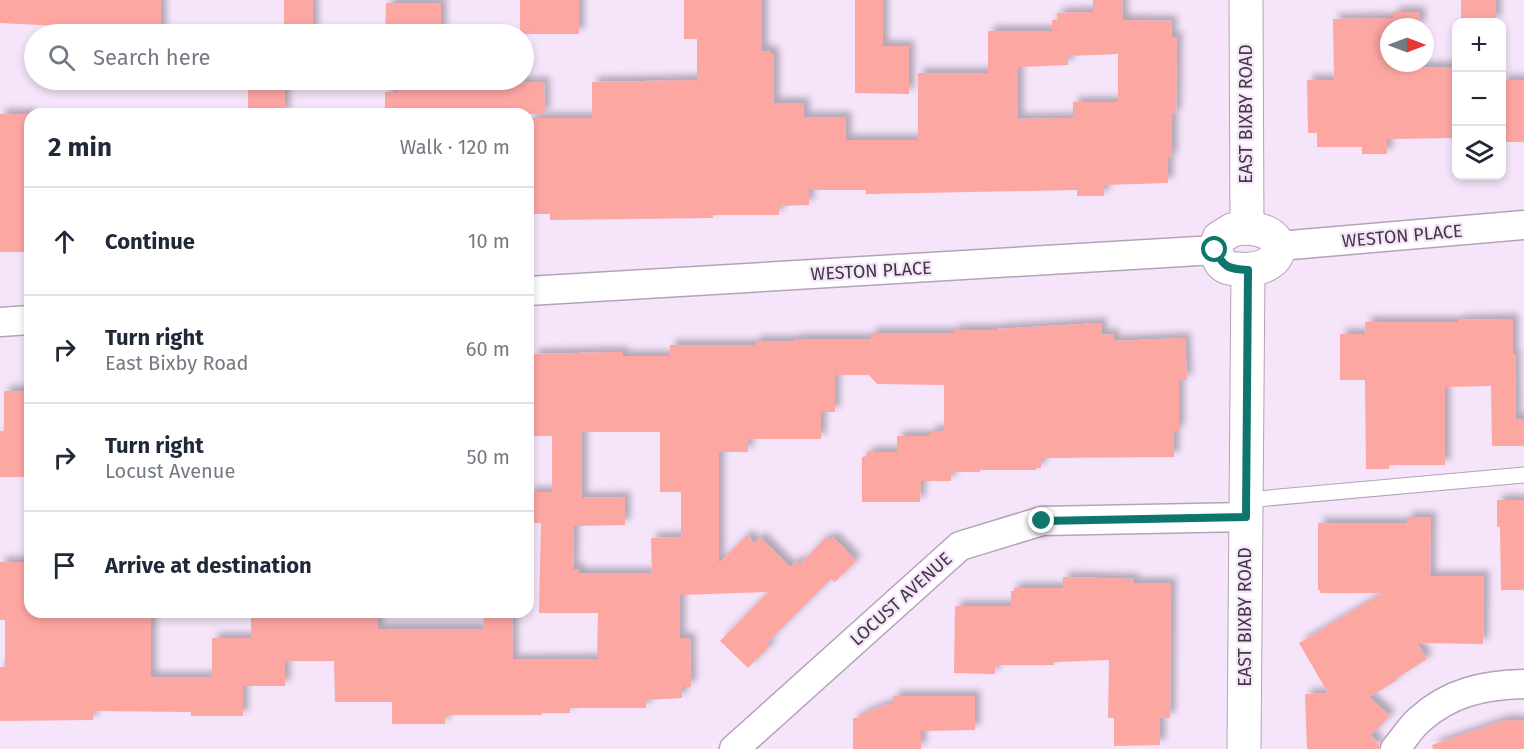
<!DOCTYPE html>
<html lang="en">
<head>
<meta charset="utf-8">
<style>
	body { margin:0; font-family:"Fira Sans",sans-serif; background:#f6f6f7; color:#1f2937 }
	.controls { position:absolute; right:18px; top:18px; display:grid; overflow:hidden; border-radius:12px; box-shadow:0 3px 9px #0003 }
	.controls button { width:54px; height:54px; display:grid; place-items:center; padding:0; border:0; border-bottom:2px solid #e0e1e3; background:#fff; color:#1f2937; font:30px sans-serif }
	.compass { position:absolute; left:1380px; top:18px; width:54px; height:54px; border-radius:50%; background:#fff; box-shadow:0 3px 9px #0003; rotate:90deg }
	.stop { position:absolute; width:18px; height:18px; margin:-14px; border:4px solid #0f766e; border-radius:50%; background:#fff }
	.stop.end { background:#0f766e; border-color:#fff; box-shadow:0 2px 6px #0008 }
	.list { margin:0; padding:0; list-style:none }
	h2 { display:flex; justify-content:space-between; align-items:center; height:78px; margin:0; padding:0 24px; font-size:26px }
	h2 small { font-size:20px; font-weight:400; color:#747a83 }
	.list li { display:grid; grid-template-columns:39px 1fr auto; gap:18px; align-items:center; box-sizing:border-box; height:108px; padding:0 24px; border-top:2px solid #e0e1e3 }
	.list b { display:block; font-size:22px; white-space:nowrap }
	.list p { margin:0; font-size:20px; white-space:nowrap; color:#747a83 }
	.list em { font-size:20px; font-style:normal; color:#747a83 }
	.icon { flex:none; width:33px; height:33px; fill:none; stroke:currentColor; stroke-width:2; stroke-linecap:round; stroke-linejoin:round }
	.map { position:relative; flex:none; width:1524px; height:749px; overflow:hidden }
	.search { position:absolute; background:#fff; box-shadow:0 3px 9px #0003; left:24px; top:24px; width:510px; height:66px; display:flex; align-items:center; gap:15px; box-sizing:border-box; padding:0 21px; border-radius:33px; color:#747a83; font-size:22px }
	.panel { position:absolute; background:#fff; box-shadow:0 3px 9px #0003; left:24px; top:108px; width:510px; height:510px; border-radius:18px }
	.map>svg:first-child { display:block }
	.building { fill:#fda7a3; fill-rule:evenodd; filter:url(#shadow) }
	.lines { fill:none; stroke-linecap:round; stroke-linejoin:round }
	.service-casing { stroke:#b4a3b8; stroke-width:17 }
	.minor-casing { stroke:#b4a3b8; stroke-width:31 }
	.tertiary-casing { stroke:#b4a3b8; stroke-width:35 }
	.service { stroke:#fff; stroke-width:15 }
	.minor { stroke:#fff; stroke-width:28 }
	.tertiary { stroke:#fff; stroke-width:33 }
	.route { stroke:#0f766e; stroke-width:8 }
	.labels { text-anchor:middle; stroke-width:4.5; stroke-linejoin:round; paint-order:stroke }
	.street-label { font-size:18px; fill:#403941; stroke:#f5e4fa }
</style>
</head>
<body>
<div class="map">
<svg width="1524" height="749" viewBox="0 0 1524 749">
	<defs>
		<filter id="shadow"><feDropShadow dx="5.5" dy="-5.5" stdDeviation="3" flood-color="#0004"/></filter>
	</defs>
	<rect width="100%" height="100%" fill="#f5e4fa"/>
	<g class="building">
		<path d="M0,0H161V34H60V26L0,23Z"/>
		<rect x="284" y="0" width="29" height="34"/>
		<rect x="520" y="0" width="59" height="34"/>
		<path d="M684,0H762V51H771V54H774V103H804V117H846V140H918V73H988V31H1052V20H1058L1057,13L1093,12V0H1122L1123,20L1172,21L1171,37H1177L1176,114H1172V158H1168V183L1104,185V196H1077V190L866,194V190H809V205L779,206V215H713V218L550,220V214H533V206H529V118H592V82L697,80V39H684ZM1118,54V102H1073V118L1018,119V67L1068,65V56Z"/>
		<path d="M855,0H883V46H909V94L855,93Z"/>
		<rect x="1461" y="0" width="35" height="22"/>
		<path d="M386,3H441V34H385Z"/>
		<path d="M1393,12H1420V27H1389V63H1420V67H1454L1455,138L1387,139V154H1362V147H1317V133H1308L1307,80H1334L1333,19L1393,18Z"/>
		<path d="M419,80H512V83L544,82L545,114H385V92H399L398,85H419Z"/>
		<rect x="1502" y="80" width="22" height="62"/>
		<path d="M248,82L285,83V114H248Z"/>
		<rect x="0" y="114" width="30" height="138"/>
		<path d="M1513,319V354H1515L1516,419H1524V446H1492L1491,386L1445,387V465H1389V469H1366L1365,380H1340V334H1366L1365,322H1458V320Z"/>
		<path d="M1101,323L1102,335L1113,334L1114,341L1185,338L1187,380H1179V431H1174V457L1041,458V468H1036V470H980V472H951V481H921L920,502H862V457L867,456V452H897V436H930V431H941V430H944V385L877,384L869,375H835V412H821V439H748V452H719V563L747,535L754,543L760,537L790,567L796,561L800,564L826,537L829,541L833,537L856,561L835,582L831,579L767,643L770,646L748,668L720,641L768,592L680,595V638H690L691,687H682V698L646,700V708H570V713H542V715H445V724H392V702H335L334,661H285V686H243V716H191V712L94,711L93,720L0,721V667H5V620H0V562H30V612H151V677H212V638H251V612H377L378,629H483L484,616L512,615L513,660L597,659L598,613H539L541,523H528V492H552V436H532L533,354L623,352V356H670V345H755V341H794V339H871V333H954V330H997V329ZM582,432H660V492H681V537L651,538L652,573H579V569H573L574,526L625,525V497L582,498Z"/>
		<path d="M4,391H30V477H0V431H4Z"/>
		<path d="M1497,500H1524V590H1501L1500,527H1497Z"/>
		<path d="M1407,517H1431L1430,576H1484L1483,644L1417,643L1427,659L1397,678L1396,681L1369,697L1390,716L1371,735L1379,745V749H1307L1305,694L1328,693L1299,643L1383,593H1320V590H1318V523H1407Z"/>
		<path d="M1063,577L1134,579V583H1171L1170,718H1160V745L1114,746V718H1108L1109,660L1054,662V665H995V674L954,673L955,606H1011V591H1014V588H1063Z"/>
		<path d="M893,696H975V730L921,731V749H853V718H860V715L888,704H893Z"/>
		<path d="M1505,720L1524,721V749H1433L1432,745Z"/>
	</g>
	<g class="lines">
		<defs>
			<path id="service" d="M1246,500L1524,475"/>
			<g id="minor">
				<path d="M1279,246L1524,225"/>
				<path d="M528,291L1215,250"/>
				<path d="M0,322L30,320"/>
				<path d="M734,749L960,546L1042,521L1246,517"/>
				<path d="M1395,749C1403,740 1410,728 1419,720C1450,692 1484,685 1524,684"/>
			</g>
			<g id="tertiary">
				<path d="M1246,0L1247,228"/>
				<path d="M1242,228C1296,228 1286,274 1238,269C1233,269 1225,268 1221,263C1219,260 1217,254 1215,250L1219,238L1232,230Z"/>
				<path d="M1244,749L1248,270"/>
			</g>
		</defs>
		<use href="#service" class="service-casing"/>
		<use href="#minor" class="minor-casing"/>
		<use href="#tertiary" class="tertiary-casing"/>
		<use href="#service" class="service"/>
		<use href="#minor" class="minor"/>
		<use href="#tertiary" class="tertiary"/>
	</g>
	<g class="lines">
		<path class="route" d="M1042,521L1246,517L1248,270C1229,269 1224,268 1215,250"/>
	</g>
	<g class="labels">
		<g class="street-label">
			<text transform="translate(1246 114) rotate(-90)" y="6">EAST BIXBY ROAD</text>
			<text transform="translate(1402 236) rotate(-5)" y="6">WESTON PLACE</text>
			<text transform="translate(871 271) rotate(-3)" y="6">WESTON PLACE</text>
			<text transform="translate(901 599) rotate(-42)" y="6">LOCUST AVENUE</text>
			<text transform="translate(1245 617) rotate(-90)" y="6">EAST BIXBY ROAD</text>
		</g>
	</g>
</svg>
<div class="controls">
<button>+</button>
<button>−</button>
<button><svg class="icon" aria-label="layers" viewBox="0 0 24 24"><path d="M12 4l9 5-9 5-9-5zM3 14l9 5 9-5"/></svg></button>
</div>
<svg class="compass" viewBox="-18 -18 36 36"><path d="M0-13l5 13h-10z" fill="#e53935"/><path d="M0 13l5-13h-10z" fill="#747a83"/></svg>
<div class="stop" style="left:1215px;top:250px"></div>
<div class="stop end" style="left:1042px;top:521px"></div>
<div class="search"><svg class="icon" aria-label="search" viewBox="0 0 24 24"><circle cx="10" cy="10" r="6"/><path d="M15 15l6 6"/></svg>Search here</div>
<section class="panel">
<h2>2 min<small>Walk · 120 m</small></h2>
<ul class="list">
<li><svg class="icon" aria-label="ahead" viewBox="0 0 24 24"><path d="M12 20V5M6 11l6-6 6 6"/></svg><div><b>Continue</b></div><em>10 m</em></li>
<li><svg class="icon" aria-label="right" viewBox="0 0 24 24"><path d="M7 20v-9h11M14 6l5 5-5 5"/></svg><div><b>Turn right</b><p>East Bixby Road</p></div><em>60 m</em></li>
<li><svg class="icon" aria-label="right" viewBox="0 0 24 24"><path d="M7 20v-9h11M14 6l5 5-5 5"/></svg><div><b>Turn right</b><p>Locust Avenue</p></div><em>50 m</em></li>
<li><svg class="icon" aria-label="arrive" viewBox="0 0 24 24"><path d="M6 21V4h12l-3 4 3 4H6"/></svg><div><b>Arrive at destination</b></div></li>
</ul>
</section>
</div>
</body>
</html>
